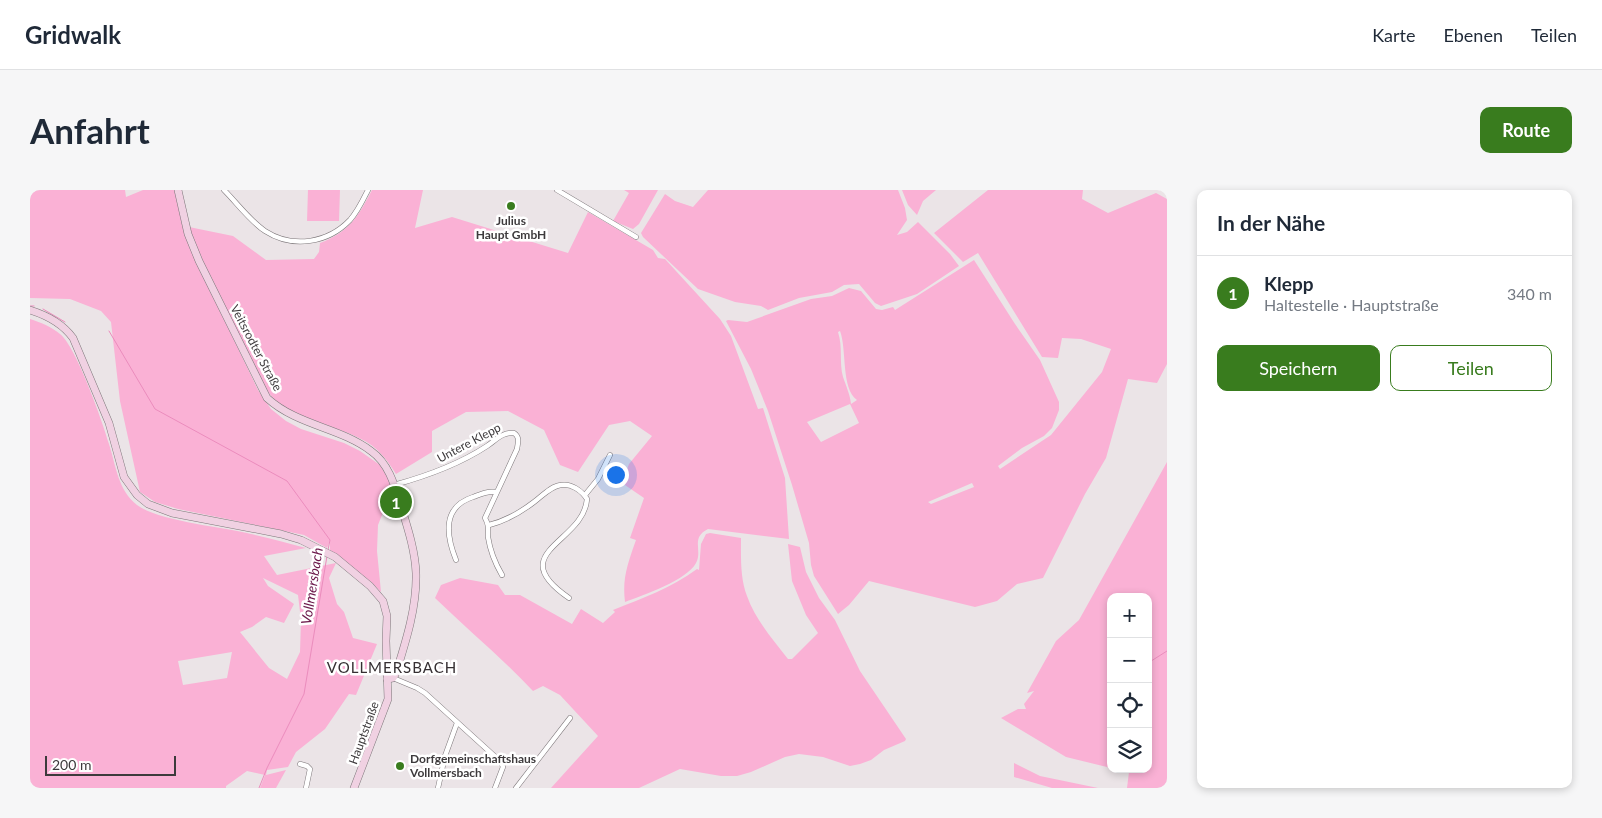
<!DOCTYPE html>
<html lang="de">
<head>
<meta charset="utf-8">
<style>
	body { margin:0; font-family:Lato,sans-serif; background:#f6f6f7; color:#1f2937 }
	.controls { position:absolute; right:15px; bottom:15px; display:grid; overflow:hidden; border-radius:10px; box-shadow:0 2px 8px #0003 }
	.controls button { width:45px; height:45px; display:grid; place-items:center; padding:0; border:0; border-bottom:1px solid #e0e1e3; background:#fff; color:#1f2937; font:25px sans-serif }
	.scale { position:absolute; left:15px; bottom:12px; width:131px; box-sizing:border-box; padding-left:5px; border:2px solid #3d3a3c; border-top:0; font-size:14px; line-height:18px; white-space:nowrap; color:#3d3a3c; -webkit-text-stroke:4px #fff; paint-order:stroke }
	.you { position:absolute; left:585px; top:284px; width:18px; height:18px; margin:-12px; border:4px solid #fff; border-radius:50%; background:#1a73e8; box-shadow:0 0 0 8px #1a73e833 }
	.badge { display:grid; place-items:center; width:32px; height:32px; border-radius:50%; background:#397c1e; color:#fff; font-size:16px; font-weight:700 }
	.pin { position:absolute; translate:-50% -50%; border:2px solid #fff; box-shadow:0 1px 5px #0006 }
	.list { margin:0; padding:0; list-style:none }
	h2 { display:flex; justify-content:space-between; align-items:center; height:65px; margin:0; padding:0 20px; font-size:21px }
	h2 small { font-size:16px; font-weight:400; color:#747a83 }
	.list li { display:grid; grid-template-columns:32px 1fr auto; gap:15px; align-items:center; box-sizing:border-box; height:75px; padding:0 20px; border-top:1px solid #e0e1e3 }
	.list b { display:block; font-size:19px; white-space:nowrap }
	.list p { margin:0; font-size:16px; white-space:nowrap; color:#747a83 }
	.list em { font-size:16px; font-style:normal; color:#747a83 }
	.actions { display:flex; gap:10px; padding:15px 20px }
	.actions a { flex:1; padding:11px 0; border:1px solid #397c1e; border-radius:10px; text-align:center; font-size:18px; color:#397c1e }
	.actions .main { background:#397c1e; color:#fff }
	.icon { flex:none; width:28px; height:28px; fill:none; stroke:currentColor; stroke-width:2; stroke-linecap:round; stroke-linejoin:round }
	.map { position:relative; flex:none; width:1137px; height:598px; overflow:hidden; border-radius:10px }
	header { display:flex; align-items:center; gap:30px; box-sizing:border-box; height:70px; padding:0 25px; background:#fff; border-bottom:1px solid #e0e1e3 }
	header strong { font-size:24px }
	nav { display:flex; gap:28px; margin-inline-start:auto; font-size:18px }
	.intro { display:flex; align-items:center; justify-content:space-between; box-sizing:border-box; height:120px; padding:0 30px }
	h1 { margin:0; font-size:35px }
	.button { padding:12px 22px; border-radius:10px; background:#397c1e; color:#fff; font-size:18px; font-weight:700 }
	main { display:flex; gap:30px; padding:0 30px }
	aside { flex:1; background:#fff; border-radius:10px; box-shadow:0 2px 8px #0003 }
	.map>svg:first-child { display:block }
	.green { fill:#fab1d5; fill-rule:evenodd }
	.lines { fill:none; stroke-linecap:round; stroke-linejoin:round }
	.stream { stroke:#eb8cbd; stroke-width:1 }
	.street-casing { stroke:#7d777a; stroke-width:5.5 }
	.secondary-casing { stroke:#7d777a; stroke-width:8 }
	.street { stroke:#fff; stroke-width:4.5 }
	.secondary { stroke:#f0d1e2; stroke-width:7 }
	.poi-dot { fill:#397c1e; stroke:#fff; stroke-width:2 }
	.labels { text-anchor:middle; stroke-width:5; stroke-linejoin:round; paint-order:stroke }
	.poi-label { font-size:12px; font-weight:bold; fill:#3d3a3c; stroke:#fff }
	.street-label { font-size:12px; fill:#3d3a3c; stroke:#fff }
	.water-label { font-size:14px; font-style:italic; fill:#6c194b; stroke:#fff }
	.quarter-label { font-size:15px; letter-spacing:1px; fill:#352f32; stroke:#fff }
</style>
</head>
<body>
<header>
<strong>Gridwalk</strong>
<nav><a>Karte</a><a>Ebenen</a><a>Teilen</a></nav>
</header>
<div class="intro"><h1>Anfahrt</h1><a class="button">Route</a></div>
<main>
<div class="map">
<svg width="1137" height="598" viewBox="0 0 1137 598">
	<rect width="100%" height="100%" fill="#ebe4e7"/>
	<g class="green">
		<path d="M0,0H95L96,7L113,0H145L152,34L159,37L203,46L236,70L284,69L289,62L290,53C319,42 328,27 342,0H393L385,38L422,27L538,63L558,22L623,60L628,68L635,69L690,129L701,146L728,219L733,218L755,288L759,349L678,339C660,348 673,360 666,373C657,390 614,405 595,412C592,388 598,373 606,350L600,348L614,308L592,293L599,274L622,246L600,231L579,235L548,282L530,275L514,240L478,221L436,222L402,241V262L366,284C357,270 347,256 331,249C299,232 260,232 237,201L182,104L228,200L241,219L256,231L271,239L314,253L330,261L350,275L357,286L362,300L348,335L347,361L351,402L340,391L300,360V351L297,358L274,345L148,319L125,312L110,302L90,211L81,132L71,121L40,109L0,108Z"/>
		<path d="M278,0H310L309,31H277Z"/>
		<path d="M594,0H628L609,34L603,39L583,31L599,3Z"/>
		<path d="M678,0H868L875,18L877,30L867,45L877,42L888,32L920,64L929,76L887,104L851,116L845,113L829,94L814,95L802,102L769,108L738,120L731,116L705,112L668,99L613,47L611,43L635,4L645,11L663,17Z"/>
		<path d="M872,0H906L893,11L887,25L878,15Z"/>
		<path d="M958,0H1053L1052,9L1078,23L1126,3L1137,9V174L1127,193L1098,189L1076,268L1055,304L1013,388L987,394L967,411L945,417L839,391L819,415L808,424L784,386L781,375L779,353L762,295L738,221L721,179L696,131L698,130L717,132L781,109L802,106L819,98L831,101L846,119L852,120L863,117L865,120L944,70L985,134L1010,170L1029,212V220L1022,238L1014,246L992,258L968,276L970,279L1021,245L1072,182L1081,159L1051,149L1032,148L1028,168L1012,167L948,63L933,72L904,43ZM810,141C817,159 811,199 827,210L821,214C820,204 816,196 813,187C809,172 813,157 808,142ZM820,214L829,233L791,252L777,232ZM942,293L944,297L901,314L898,312Z"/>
		<path d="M0,129C10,132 22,137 30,144C46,156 73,233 79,254C86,276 88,300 107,315C128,331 193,337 221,344C239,348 257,353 276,358L234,366L247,385L306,373L299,388L307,414L314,422L323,448L347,454L326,505L319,504L295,539L266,562L258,577L237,580L236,585L256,580L246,598H230L235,585L217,581L196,596V598H0ZM233,388L268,405L271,430L270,462L257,489L239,478L210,442L222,437L236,427L254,433L264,414L238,396ZM202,462L197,488L153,495L148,471Z"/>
		<path d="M1137,272V598H1097L1099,582L1087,579H1118V407H1081V578L1036,567L971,528L988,519H996L994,514L1004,501L997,503L1026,451L1049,430Z"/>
		<path d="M680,343L711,348C711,367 710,388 717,406C725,429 743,450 758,469H762L788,443L776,425L762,391L758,354L770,357L776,382L789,408L805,430L830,481L876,549L875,551L854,560L841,570L830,574L820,576L793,567L769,564L755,567L721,582L707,586H691L650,579L609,598H521L568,546L530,505L513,496L503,501C472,468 438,440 405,408L411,395L430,388L468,395L475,405H490L542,434L551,419L573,433L585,422L583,420C613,408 641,398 667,379L669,380L671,354L676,344Z"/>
		<path d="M984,573L1010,586L1068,598H1022L984,587Z"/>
	</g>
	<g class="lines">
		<g class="stream">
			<path d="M0,116H4"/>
			<path d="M13,119L35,132"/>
			<path d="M79,141L125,219L257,291L300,350L298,360"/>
			<path d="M1118,473L1137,461"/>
			<path d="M229,598L237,578L274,504L297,366"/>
		</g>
		<defs>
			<g id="street">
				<path d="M194,0C207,13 220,31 235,41C263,59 298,53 320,30C328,21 333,10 338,0"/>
				<path d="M527,0L606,47"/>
				<path d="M364,295C397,286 428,275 457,256C466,250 472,242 484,243C490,247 488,252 487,259L455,328C459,335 458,339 458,347C460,360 465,373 472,385"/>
				<path d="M555,305L568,289L580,265"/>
				<path d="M459,335C475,331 491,322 504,312C512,306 521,296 531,295C541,293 552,301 557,309C554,353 472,362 539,408"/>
				<path d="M426,370C416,345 412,317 443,307C451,304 457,301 466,302"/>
				<path d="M363,488L387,498L395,503L471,572L473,577L465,598"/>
				<path d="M270,574L277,576L280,579L276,598"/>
				<path d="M408,598L415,566L427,533"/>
				<path d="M486,598L540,528"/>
			</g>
			<g id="secondary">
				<path d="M148,0L158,44L169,71L237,208C268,236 309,237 341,261C358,273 364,293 370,313C377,336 385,359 386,383C387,417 376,451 366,483L363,488L357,489"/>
				<path d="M0,120C16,125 33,134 43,148L79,233L94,287L107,305L118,314L142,323L251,344L271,350L305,367L340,396L353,411L357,426L356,451L358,509L324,598"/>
			</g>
		</defs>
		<use href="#street" class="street-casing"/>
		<use href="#secondary" class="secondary-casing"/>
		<use href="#street" class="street"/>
		<use href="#secondary" class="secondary"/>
	</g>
	<g class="poi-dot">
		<circle cx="481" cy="16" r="5"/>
		<circle cx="370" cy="576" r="5"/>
	</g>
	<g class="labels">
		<g class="poi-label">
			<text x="481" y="35">Julius<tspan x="481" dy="14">Haupt GmbH</tspan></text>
			<text x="380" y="573" text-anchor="start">Dorfgemeinschaftshaus<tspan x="380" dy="14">Vollmersbach</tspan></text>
		</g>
		<g class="street-label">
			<text transform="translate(226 158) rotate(62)" y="4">Veitsrodter Straße</text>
			<text transform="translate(439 253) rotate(-28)" y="4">Untere Klepp</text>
			<text transform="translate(334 543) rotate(-70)" y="4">Hauptstraße</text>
		</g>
		<g class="water-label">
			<text transform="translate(282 396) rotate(-81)" y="5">Vollmersbach</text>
		</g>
		<g class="quarter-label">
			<text x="362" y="483">VOLLMERSBACH</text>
		</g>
	</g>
</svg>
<div class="controls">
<button>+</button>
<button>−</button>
<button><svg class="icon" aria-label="locate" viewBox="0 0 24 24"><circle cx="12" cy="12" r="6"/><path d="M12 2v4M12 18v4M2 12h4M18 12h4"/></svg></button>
<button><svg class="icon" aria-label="layers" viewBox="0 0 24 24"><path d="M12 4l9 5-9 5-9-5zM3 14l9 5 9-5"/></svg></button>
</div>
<div class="scale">200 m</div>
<div class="you"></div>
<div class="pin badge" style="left:366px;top:312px">1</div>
</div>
<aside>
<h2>In der Nähe<small></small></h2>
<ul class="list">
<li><span class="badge">1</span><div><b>Klepp</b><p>Haltestelle · Hauptstraße</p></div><em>340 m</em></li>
</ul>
<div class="actions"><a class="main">Speichern</a><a>Teilen</a></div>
</aside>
</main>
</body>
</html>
